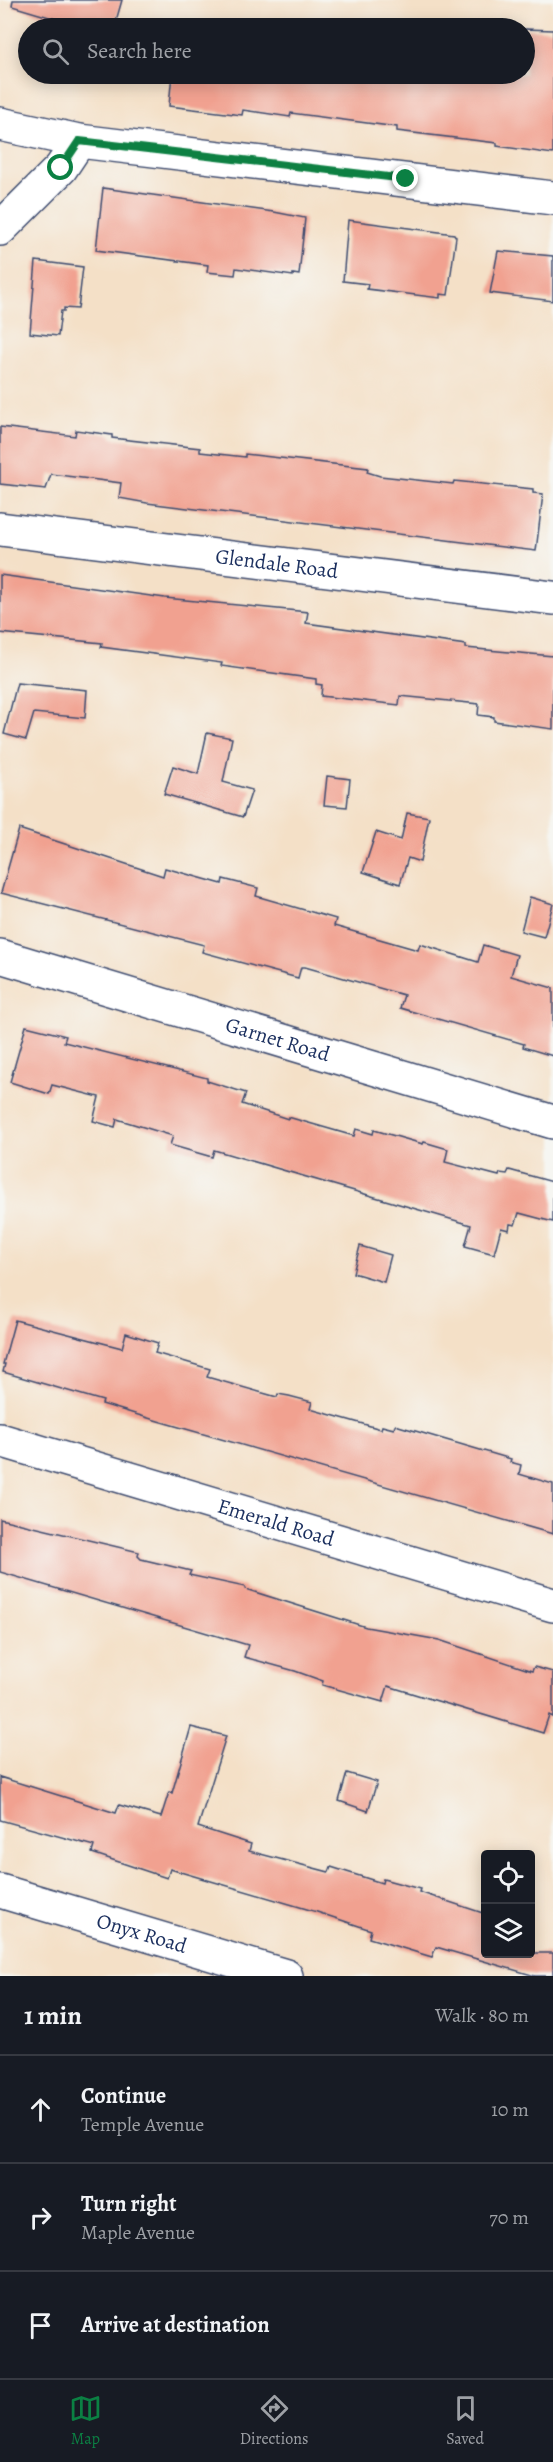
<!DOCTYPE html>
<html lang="en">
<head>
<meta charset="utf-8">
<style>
	body { margin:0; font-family:Alegreya,serif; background:#20242c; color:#f1f3f6 }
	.controls { position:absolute; right:18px; bottom:18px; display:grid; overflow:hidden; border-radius:6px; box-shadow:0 3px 15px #0003 }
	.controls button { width:54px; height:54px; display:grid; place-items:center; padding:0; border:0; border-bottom:2px solid #363941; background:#171b24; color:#f1f3f6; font:30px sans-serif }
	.stop { position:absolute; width:18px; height:18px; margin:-14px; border:4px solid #0b8043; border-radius:50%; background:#fff }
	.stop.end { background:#0b8043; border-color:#fff; box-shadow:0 2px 6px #0008 }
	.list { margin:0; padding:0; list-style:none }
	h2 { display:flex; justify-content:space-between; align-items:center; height:78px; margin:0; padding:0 24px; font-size:26px }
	h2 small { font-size:20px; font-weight:400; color:#9ea1a6 }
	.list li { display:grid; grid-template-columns:39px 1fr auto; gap:18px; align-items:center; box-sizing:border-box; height:108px; padding:0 24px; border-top:2px solid #363941 }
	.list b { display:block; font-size:22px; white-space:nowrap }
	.list p { margin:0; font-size:20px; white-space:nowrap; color:#9ea1a6 }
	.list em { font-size:20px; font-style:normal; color:#9ea1a6 }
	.icon { flex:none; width:33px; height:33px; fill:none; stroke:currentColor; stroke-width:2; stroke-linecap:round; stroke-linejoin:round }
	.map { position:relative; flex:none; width:553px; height:1976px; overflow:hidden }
	.search { position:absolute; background:#171b24; box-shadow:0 3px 15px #0003; left:18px; right:18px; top:18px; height:66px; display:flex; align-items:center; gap:15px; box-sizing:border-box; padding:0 21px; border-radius:33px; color:#9ea1a6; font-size:22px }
	.sheet { height:402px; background:#171b24 }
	nav { display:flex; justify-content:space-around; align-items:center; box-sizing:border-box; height:84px; border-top:2px solid #363941; background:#171b24; font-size:16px; color:#9ea1a6 }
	nav a { display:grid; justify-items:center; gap:3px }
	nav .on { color:#0b8043 }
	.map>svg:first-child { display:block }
	.building { fill:#f1a190 }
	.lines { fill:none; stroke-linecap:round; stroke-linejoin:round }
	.minor-casing { stroke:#3c4a6e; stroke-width:36 }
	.minor { stroke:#fff; stroke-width:33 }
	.route { stroke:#0b8043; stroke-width:8 }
	.labels { text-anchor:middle; stroke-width:4.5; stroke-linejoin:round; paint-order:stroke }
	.street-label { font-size:21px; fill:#1b2f5e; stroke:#f6f6f2 }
</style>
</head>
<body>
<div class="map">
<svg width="553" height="1976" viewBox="0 0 553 1976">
	<rect width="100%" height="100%" fill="#f6f6f2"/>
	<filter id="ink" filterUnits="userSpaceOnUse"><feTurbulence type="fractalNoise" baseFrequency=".0167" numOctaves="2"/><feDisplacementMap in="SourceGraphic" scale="12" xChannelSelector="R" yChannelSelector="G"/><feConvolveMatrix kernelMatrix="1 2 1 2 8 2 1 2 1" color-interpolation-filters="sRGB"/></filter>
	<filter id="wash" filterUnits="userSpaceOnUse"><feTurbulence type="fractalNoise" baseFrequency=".008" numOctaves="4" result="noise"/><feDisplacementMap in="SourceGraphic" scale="24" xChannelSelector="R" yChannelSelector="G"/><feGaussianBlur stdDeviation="1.35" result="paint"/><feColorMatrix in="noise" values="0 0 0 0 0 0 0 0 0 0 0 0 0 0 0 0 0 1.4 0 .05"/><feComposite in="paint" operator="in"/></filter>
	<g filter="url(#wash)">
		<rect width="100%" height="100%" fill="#f4e0c7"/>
		<g id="blocks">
			<g class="building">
				<path d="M13,0H122L114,28H86L12,6Z"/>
				<path d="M525,29L553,30V154L497,146V143L397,131V127L291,113L290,117L243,110L242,115L169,106L172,74H381L447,82L448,74H525Z"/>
				<path d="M103,188L274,212L305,218L299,275L293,274V276L236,268L235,275L207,272L208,265L96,250Z"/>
				<path d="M348,220L454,234L456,237L448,295L440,294V298L367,289L368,284L343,281Z"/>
				<path d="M498,251L553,256V301L490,293Z"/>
				<path d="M36,261L83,267L78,309L64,308V311H61L58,336L30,333Z"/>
				<path d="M0,427L75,436L76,430L112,435V438L200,448V452L245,457V454L368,468L367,472L380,476L453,484L454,481L533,489V493L543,494L536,551L147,503L119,498L121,483L51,474L46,489L0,484Z"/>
				<path d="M0,575L165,598L308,612L306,623L466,645V648L553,656V729L494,721V717L478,715L479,704L400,696L399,705L321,696L322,685L316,684V679L221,666L222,663L101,647L102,643L0,633Z"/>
				<path d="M17,683L87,690L85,718L34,713L26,740L4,734Z"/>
				<path d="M207,733L232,738L223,782L252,790L243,817L164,794L173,766L198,774Z"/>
				<path d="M327,776L350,779L347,807L324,805Z"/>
				<path d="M407,813L429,817L420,862L408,858L400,884L363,872L376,832L401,840Z"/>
				<path d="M19,829L163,876L165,868L222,884L223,879L258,888L256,896L336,919L334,926L418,950L420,944L478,962L483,945L517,955L511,976L553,988V1056L523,1047L524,1044L400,1008L404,995L305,967H301L298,978L202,952L204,945L1,893Z"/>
				<path d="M530,897L553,904L544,937L521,931Z"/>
				<path d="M26,1026L66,1036L64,1042L207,1078V1081L246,1093L242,1104L288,1119V1117L354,1136L356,1129L373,1134L374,1130L423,1144L424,1142L448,1149L445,1162L499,1176L500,1173L507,1174L509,1170L553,1182V1222L519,1213L515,1225L510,1224L509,1230L501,1228L494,1254L465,1246L471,1225L214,1150L212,1157L170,1145L173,1136L117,1119L115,1127L93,1121L99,1097L52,1085L49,1094L10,1082Z"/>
				<path d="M360,1246L391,1255L384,1282L353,1273Z"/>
				<path d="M15,1320L122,1348L126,1333L158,1343L155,1353L210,1369L207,1377L277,1397L278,1394L289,1396L312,1402L310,1409L381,1429L382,1426L394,1429L395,1425L511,1459L510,1462L521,1465L519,1474L553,1484V1534L158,1421L102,1404L103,1401L3,1372L5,1364H3Z"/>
				<path d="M0,1519L139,1552L138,1556L141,1559L191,1571L189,1575L245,1587V1589L366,1627L439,1640L532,1671L534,1667L553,1672V1717L549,1715L543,1733L388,1686L383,1702L322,1685L323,1681L295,1671L244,1657L248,1645L0,1572Z"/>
				<path d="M191,1727L226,1736L198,1827L251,1844L249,1851L329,1872L331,1867L382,1883L383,1879L420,1889L419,1892L486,1914V1953H553V1976H535L436,1947L432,1957L369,1938L371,1930L317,1912L170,1869L167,1878L92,1853L94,1846L0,1820V1777L116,1813L119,1805L161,1817L169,1792L172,1793Z"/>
				<path d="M347,1773L377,1782L368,1811L339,1801Z"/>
			</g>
		</g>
	</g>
	<g filter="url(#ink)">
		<use href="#blocks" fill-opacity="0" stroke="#3c4a6e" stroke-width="1.5"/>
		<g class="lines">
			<defs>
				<g id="minor">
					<path d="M0,124L79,141L553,198"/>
					<path d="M0,229L61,168L79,141"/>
					<path id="s1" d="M0,529L553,598"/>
					<path id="s2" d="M0,956L553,1122"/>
					<path id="s3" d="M0,1440L553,1605"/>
					<path id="s4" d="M0,1891L286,1976"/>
				</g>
			</defs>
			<use href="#minor" class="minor-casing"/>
			<use href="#minor" class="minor"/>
		</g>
	</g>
	<g class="lines" filter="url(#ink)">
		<path class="route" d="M61,168L79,141L406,179"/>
	</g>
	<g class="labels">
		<g class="street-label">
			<text dy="7" stroke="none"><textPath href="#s1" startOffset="279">Glendale Road</textPath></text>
			<text dy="7" stroke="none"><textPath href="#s2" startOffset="290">Garnet Road</textPath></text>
			<text dy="7" stroke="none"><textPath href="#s3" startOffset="288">Emerald Road</textPath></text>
			<text dy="7" stroke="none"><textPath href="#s4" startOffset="148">Onyx Road</textPath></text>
		</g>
	</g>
</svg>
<div class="controls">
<button><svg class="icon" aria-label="locate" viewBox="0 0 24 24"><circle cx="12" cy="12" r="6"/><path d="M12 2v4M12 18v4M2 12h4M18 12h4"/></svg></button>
<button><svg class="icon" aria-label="layers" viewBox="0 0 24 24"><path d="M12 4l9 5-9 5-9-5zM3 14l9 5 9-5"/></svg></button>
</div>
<div class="stop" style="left:61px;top:168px"></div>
<div class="stop end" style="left:406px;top:179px"></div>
<div class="search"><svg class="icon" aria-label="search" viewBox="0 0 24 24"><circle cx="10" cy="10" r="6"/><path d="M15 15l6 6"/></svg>Search here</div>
</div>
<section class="sheet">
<h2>1 min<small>Walk · 80 m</small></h2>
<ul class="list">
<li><svg class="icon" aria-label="ahead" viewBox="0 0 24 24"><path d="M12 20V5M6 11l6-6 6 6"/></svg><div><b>Continue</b><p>Temple Avenue</p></div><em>10 m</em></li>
<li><svg class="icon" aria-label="right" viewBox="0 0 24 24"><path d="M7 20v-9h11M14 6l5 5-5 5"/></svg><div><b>Turn right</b><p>Maple Avenue</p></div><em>70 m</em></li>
<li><svg class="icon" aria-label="arrive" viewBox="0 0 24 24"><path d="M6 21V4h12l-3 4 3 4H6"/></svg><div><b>Arrive at destination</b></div></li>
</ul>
</section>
<nav>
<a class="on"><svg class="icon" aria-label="map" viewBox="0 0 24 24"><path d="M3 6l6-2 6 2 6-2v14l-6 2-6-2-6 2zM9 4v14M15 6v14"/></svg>Map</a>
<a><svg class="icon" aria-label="directions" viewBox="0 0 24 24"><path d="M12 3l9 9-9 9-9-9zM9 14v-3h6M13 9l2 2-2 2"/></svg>Directions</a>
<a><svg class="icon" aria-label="saved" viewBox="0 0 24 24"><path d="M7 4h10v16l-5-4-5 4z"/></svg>Saved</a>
</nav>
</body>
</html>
